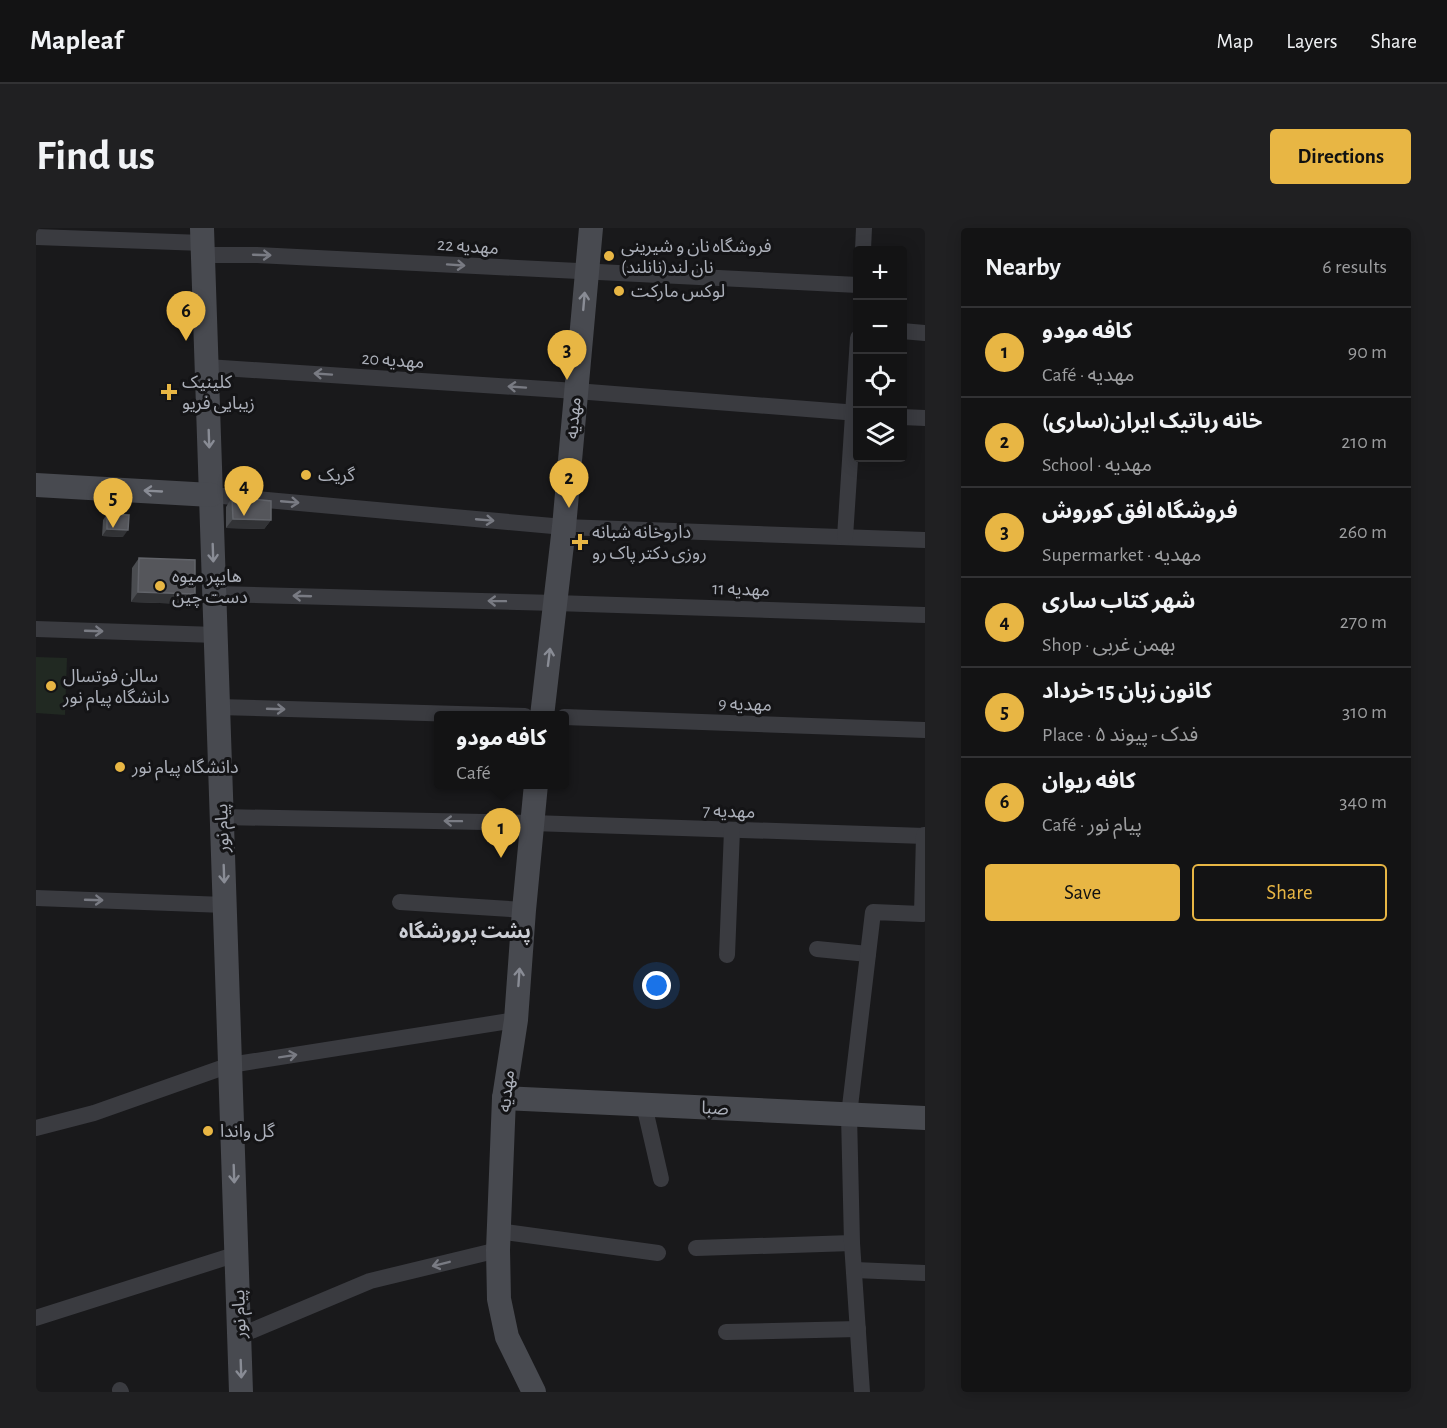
<!DOCTYPE html>
<html lang="en">
<head>
<meta charset="utf-8">
<style>
	body { margin:0; font-family:"Alegreya Sans","Noto Sans Arabic",sans-serif; background:#202022; color:#f1f3f6 }
	.controls { position:absolute; right:18px; top:18px; display:grid; overflow:hidden; border-radius:6px; box-shadow:0 3px 15px #0003 }
	.controls button { width:54px; height:54px; display:grid; place-items:center; padding:0; border:0; border-bottom:2px solid #323234; background:#131314; color:#f1f3f6; font:30px sans-serif }
	.you { position:absolute; left:621px; top:758px; width:21px; height:21px; margin:-15px; border:4px solid #fff; border-radius:50%; background:#1a73e8; box-shadow:0 0 0 9px #1a73e833 }
	.badge { display:grid; place-items:center; width:39px; height:39px; border-radius:50%; background:#e8b644; color:#111; font-size:20px; font-weight:700 }
	.pin { position:absolute; translate:-50% -50px; filter:drop-shadow(0 2px 3px #0008) }
	.pin::after { content:''; position:absolute; top:32px; width:21px; height:18px; background:inherit; clip-path:polygon(0 0,100% 0,50% 100%) }
	.popup { position:absolute; left:398px; top:483px; width:135px; height:78px; box-sizing:border-box; display:grid; place-content:center; border-radius:6px; background:#131314; filter:drop-shadow(0 2px 4px #0005); font-size:20px; white-space:nowrap; color:#9d9ea0 }
	.popup b { font-size:22px; color:#f1f3f6 }
	.popup::after { content:''; position:absolute; left:50%; top:100%; margin-left:-12px; border:12px solid transparent; border-top-color:#131314 }
	.list { margin:0; padding:0; list-style:none }
	h2 { display:flex; justify-content:space-between; align-items:center; height:78px; margin:0; padding:0 24px; font-size:26px }
	h2 small { font-size:20px; font-weight:400; color:#9d9ea0 }
	.list li { display:grid; grid-template-columns:39px 1fr auto; gap:18px; align-items:center; box-sizing:border-box; height:90px; padding:0 24px; border-top:2px solid #323234 }
	.list b { display:block; font-size:22px; white-space:nowrap }
	.list p { margin:0; font-size:20px; white-space:nowrap; color:#9d9ea0 }
	.list em { font-size:20px; font-style:normal; color:#9d9ea0 }
	.actions { display:flex; gap:12px; padding:18px 24px }
	.actions a { flex:1; padding:14px 0; border:2px solid #e8b644; border-radius:6px; text-align:center; font-size:21px; color:#e8b644 }
	.actions .main { background:#e8b644; color:#111 }
	.icon { flex:none; width:33px; height:33px; fill:none; stroke:currentColor; stroke-width:2; stroke-linecap:round; stroke-linejoin:round }
	.map { position:relative; flex:none; width:889px; height:1164px; overflow:hidden; border-radius:6px }
	header { display:flex; align-items:center; gap:36px; box-sizing:border-box; height:84px; padding:0 30px; background:#131314; border-bottom:2px solid #323234 }
	header strong { font-size:28px }
	nav { display:flex; gap:33px; margin-inline-start:auto; font-size:21px }
	.intro { display:flex; align-items:center; justify-content:space-between; box-sizing:border-box; height:144px; padding:0 36px }
	h1 { margin:0; font-size:42px }
	.button { padding:15px 27px; border-radius:6px; background:#e8b644; color:#111; font-size:21px; font-weight:700 }
	main { display:flex; gap:36px; padding:0 36px }
	aside { flex:1; background:#131314; border-radius:6px; box-shadow:0 3px 15px #0003 }
	.map>svg:first-child { display:block }
	.green { fill:#212922 }
	.lines { fill:none; stroke-linecap:round; stroke-linejoin:round }
	.street { stroke:#3a3b40; stroke-width:16 }
	.secondary { stroke:#484a50; stroke-width:24 }
	.wall { fill:#4a4c50 }
	.shaded-wall { fill:#323336 }
	.building { fill:#55565b; stroke:#62646a; stroke-width:1.5 }
	.oneway { stroke:#797b83 }
	.oneway2 { stroke:#898c95 }
	.poi-dot { fill:#e8b644; stroke:#141416; stroke-width:2 }
	.labels { text-anchor:middle; stroke-width:6; stroke-linejoin:round; paint-order:stroke }
	.street-label { font-size:18px; fill:#acb0ba; stroke:#141416 }
	.poi-label { font-size:18px; fill:#acb0ba; stroke:#141416; text-anchor:start }
	.neighbourhood-label { font-size:20px; font-weight:bold; fill:#cdcfd6; stroke:#141416 }
</style>
</head>
<body>
<header>
<strong>Mapleaf</strong>
<nav><a>Map</a><a>Layers</a><a>Share</a></nav>
</header>
<div class="intro"><h1>Find us</h1><a class="button">Directions</a></div>
<main>
<div class="map">
<svg width="889" height="1164" viewBox="0 0 889 1164">
	<rect width="100%" height="100%" fill="#19191b"/>
	<path class="green" d="M0,429L31,430L29,487L0,485Z"/>
	<g class="lines">
		<g class="street">
			<path d="M0,9L167,15"/>
			<path d="M827,22L828,0"/>
			<path d="M167,27H221L822,57"/>
			<path d="M866,103L889,105"/>
			<path d="M171,139L540,163L822,185"/>
			<path d="M866,189L889,190"/>
			<path d="M175,267L528,299L889,312"/>
			<path d="M809,309L822,110"/>
			<path d="M178,366L519,375L889,387"/>
			<path d="M0,401L180,407"/>
			<path d="M182,479L489,488"/>
			<path d="M528,489L889,502"/>
			<path d="M186,589L496,595L889,608"/>
			<path d="M0,670L189,677"/>
			<path d="M364,674L488,682"/>
			<path d="M781,721L832,726"/>
			<path d="M691,727L696,602"/>
			<path d="M608,877L625,951"/>
			<path d="M0,900L58,885L194,837L480,792"/>
			<path d="M462,1003L622,1025"/>
			<path d="M660,1020L816,1015"/>
			<path d="M819,1042L889,1045"/>
			<path d="M0,1090L201,1026"/>
			<path d="M690,1104L822,1101"/>
			<path d="M203,1108L334,1053L462,1022"/>
			<path d="M84,1162L85,1164"/>
			<path d="M826,1164L816,1015L813,887L837,684L886,686L888,607"/>
		</g>
		<g class="secondary">
			<path d="M166,0L205,1164"/>
			<path d="M0,257L175,267"/>
			<path d="M506,488L528,299L555,0"/>
			<path d="M468,870L889,890"/>
			<path d="M498,1164L471,1109L463,1071L462,1022L468,870L480,792L488,682L500,556"/>
		</g>
	</g>
	<g class="wall">
		<path d="M196,269L235,292L228,301L190,300V279Z"/>
		<path d="M71,286L87,309L66,308L67,292Z"/>
		<path d="M103,330L159,366L152,376L95,374L96,340Z"/>
	</g>
	<g class="shaded-wall">
		<path d="M197,291L235,292L228,301L190,300Z"/>
		<path d="M71,301L92,302L87,309L66,308Z"/>
		<path d="M102,364L159,366L152,376L95,374Z"/>
	</g>
	<g class="building">
		<path d="M196,269L235,273V292L197,291Z"/>
		<path d="M71,286L93,287L92,302L71,301Z"/>
		<path d="M103,330L159,332V366L102,364Z"/>
	</g>
	<defs><path id="oneway-shaft" d="M-6 0H5M1.5-3L5.5 0L1.5 3" fill="none" stroke-width="1.6" stroke-linecap="round" stroke-linejoin="round" transform="scale(1.5)"/></defs>
	<g class="oneway">
		<use href="#oneway-shaft" transform="translate(226 27) rotate(2)"/>
		<use href="#oneway-shaft" transform="translate(420 37) rotate(4)"/>
		<use href="#oneway-shaft" transform="translate(287 146) rotate(-176)"/>
		<use href="#oneway-shaft" transform="translate(481 159) rotate(-176)"/>
		<use href="#oneway-shaft" transform="translate(254 274) rotate(5)"/>
		<use href="#oneway-shaft" transform="translate(449 292) rotate(5)"/>
		<use href="#oneway-shaft" transform="translate(266 368) rotate(-178)"/>
		<use href="#oneway-shaft" transform="translate(461 373) rotate(-179)"/>
		<use href="#oneway-shaft" transform="translate(58 403) rotate(2)"/>
		<use href="#oneway-shaft" transform="translate(240 481) rotate(2)"/>
		<use href="#oneway-shaft" transform="translate(417 593) rotate(-179)"/>
		<use href="#oneway-shaft" transform="translate(58 672) rotate(2)"/>
		<use href="#oneway-shaft" transform="translate(252 828) rotate(-9)"/>
		<use href="#oneway-shaft" transform="translate(405 1036) rotate(166)"/>
	</g>
	<g class="oneway2">
		<use href="#oneway-shaft" transform="translate(548 73) rotate(-85)"/>
		<use href="#oneway-shaft" transform="translate(173 211) rotate(88)"/>
		<use href="#oneway-shaft" transform="translate(117 263) rotate(-177)"/>
		<use href="#oneway-shaft" transform="translate(177 325) rotate(88)"/>
		<use href="#oneway-shaft" transform="translate(513 429) rotate(-83)"/>
		<use href="#oneway-shaft" transform="translate(188 646) rotate(88)"/>
		<use href="#oneway-shaft" transform="translate(483 749) rotate(-86)"/>
		<use href="#oneway-shaft" transform="translate(198 946) rotate(88)"/>
		<use href="#oneway-shaft" transform="translate(205 1141) rotate(88)"/>
	</g>
	<g class="poi-dot">
		<circle cx="573" cy="28" r="6"/>
		<circle cx="583" cy="63" r="6"/>
		<path d="M130 155h6v6h6v6h-6v6h-6v-6h-6v-6h6z"/>
		<circle cx="270" cy="247" r="6"/>
		<path d="M541 305h6v6h6v6h-6v6h-6v-6h-6v-6h6z"/>
		<circle cx="124" cy="358" r="6"/>
		<circle cx="15" cy="458" r="6"/>
		<circle cx="84" cy="539" r="6"/>
		<circle cx="172" cy="903" r="6"/>
	</g>
	<g class="labels">
		<g class="street-label">
			<text transform="translate(432 18) rotate(4)" y="6">مهدیه 22</text>
			<text transform="translate(357 132) rotate(4)" y="6">مهدیه 20</text>
			<text transform="translate(537 190) rotate(-85)" y="6">مهدیه</text>
			<text transform="translate(705 361) rotate(2)" y="6">مهدیه 11</text>
			<text transform="translate(709 476) rotate(2)" y="6">مهدیه 9</text>
			<text transform="translate(693 583) rotate(2)" y="6">مهدیه 7</text>
			<text transform="translate(186 600) rotate(-92)" y="6">پیام نور</text>
			<text transform="translate(470 863) rotate(-84)" y="6">مهدیه</text>
			<text transform="translate(679 880) rotate(3)" y="6">صبا</text>
			<text transform="translate(203 1086) rotate(-92)" y="6">پیام نور</text>
		</g>
		<g class="poi-label">
			<text x="585" y="24">فروشگاه نان و شیرینی<tspan x="585" dy="21">نان لند(نانلند)</tspan></text>
			<text x="595" y="69">لوکس مارکت</text>
			<text x="146" y="160">کلینیک<tspan x="146" dy="21">زیبایی فریو</tspan></text>
			<text x="282" y="253">گریک</text>
			<text x="556" y="310">داروخانه شبانه<tspan x="556" dy="21">روزی دکتر پاک رو</tspan></text>
			<text x="136" y="354">هایپر میوه<tspan x="136" dy="21">دست چین</tspan></text>
			<text x="27" y="454">سالن فوتسال<tspan x="27" dy="21">دانشگاه پیام نور</tspan></text>
			<text x="96" y="545">دانشگاه پیام نور</text>
			<text x="184" y="909">گل واندا</text>
		</g>
		<g class="neighbourhood-label">
			<text x="429" y="710">پشت پرورشگاه</text>
		</g>
	</g>
</svg>
<div class="controls">
<button>+</button>
<button>−</button>
<button><svg class="icon" aria-label="locate" viewBox="0 0 24 24"><circle cx="12" cy="12" r="6"/><path d="M12 2v4M12 18v4M2 12h4M18 12h4"/></svg></button>
<button><svg class="icon" aria-label="layers" viewBox="0 0 24 24"><path d="M12 4l9 5-9 5-9-5zM3 14l9 5 9-5"/></svg></button>
</div>
<div class="you"></div>
<div class="pin badge" style="left:465px;top:630px">1</div>
<div class="popup"><b>کافه مودو</b>Café</div>
<div class="pin badge" style="left:533px;top:280px">2</div>
<div class="pin badge" style="left:531px;top:152px">3</div>
<div class="pin badge" style="left:208px;top:288px">4</div>
<div class="pin badge" style="left:77px;top:300px">5</div>
<div class="pin badge" style="left:150px;top:113px">6</div>
</div>
<aside>
<h2>Nearby<small>6 results</small></h2>
<ul class="list">
<li><span class="badge">1</span><div><b>کافه مودو</b><p>Café · مهدیه</p></div><em>90 m</em></li>
<li><span class="badge">2</span><div><b>خانه رباتیک ایران(ساری)</b><p>School · مهدیه</p></div><em>210 m</em></li>
<li><span class="badge">3</span><div><b>فروشگاه افق کوروش</b><p>Supermarket · مهدیه</p></div><em>260 m</em></li>
<li><span class="badge">4</span><div><b>شهر کتاب ساری</b><p>Shop · بهمن غربی</p></div><em>270 m</em></li>
<li><span class="badge">5</span><div><b>کانون زبان 15 خرداد</b><p>Place · فدک - پیوند ۵</p></div><em>310 m</em></li>
<li><span class="badge">6</span><div><b>کافه ریوان</b><p>Café · پیام نور</p></div><em>340 m</em></li>
</ul>
<div class="actions"><a class="main">Save</a><a>Share</a></div>
</aside>
</main>
</body>
</html>
